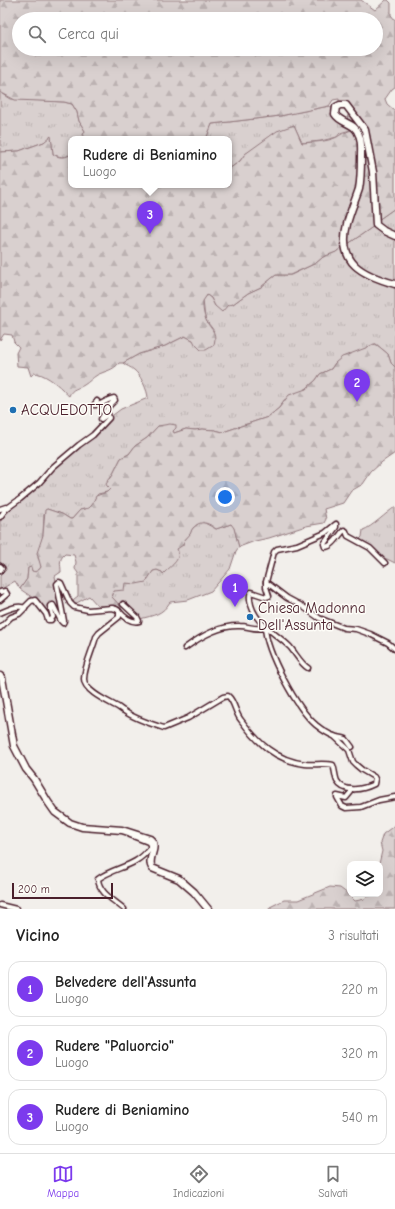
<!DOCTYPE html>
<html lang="it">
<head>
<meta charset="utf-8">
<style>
	body { margin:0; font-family:"Comic Neue",sans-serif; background:#f2f2f2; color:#222 }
	.controls { position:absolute; right:12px; bottom:12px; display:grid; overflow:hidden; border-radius:8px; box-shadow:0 4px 16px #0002 }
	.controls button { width:36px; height:36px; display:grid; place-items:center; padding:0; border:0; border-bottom:1px solid #e0e0e0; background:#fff; color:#222; font:20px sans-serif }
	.scale { position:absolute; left:12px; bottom:10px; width:101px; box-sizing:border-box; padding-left:4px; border:2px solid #4a1f2b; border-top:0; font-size:11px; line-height:14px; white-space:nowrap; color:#4a1f2b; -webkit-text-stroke:3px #fdfcf7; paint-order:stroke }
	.you { position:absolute; left:225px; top:497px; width:14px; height:14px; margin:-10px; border:3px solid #fff; border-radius:50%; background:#1a73e8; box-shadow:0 0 0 6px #1a73e833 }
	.badge { display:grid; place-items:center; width:26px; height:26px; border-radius:50%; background:#7c3aed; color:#fff; font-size:13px; font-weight:700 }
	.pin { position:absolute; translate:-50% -33px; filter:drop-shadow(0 1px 2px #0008) }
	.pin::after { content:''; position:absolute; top:21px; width:14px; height:12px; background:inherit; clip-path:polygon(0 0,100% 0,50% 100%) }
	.popup { position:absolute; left:68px; top:136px; width:164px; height:52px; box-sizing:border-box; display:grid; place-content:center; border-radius:8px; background:#fff; filter:drop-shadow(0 1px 3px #0005); font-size:13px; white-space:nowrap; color:#767676 }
	.popup b { font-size:15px; color:#222 }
	.popup::after { content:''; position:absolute; left:50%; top:100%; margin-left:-8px; border:8px solid transparent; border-top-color:#fff }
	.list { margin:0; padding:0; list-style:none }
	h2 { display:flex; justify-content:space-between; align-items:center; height:52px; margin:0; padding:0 16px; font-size:17px }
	h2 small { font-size:13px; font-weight:400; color:#767676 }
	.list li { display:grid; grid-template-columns:26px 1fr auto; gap:12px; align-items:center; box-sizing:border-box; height:56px; margin:0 8px 8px; padding:0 8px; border:1px solid #e0e0e0; border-radius:12px }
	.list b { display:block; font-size:15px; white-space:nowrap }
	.list p { margin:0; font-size:13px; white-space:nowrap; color:#767676 }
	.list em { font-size:13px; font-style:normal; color:#767676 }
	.icon { flex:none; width:22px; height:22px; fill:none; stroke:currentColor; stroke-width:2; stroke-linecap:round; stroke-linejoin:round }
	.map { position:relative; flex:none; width:395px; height:909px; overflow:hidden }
	.search { position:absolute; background:#fff; box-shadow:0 4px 16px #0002; left:12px; right:12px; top:12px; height:44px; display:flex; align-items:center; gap:10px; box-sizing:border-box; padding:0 14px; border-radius:22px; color:#767676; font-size:15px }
	.sheet { height:244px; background:#fff }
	nav { display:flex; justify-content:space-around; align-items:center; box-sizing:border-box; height:56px; border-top:1px solid #e0e0e0; background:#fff; font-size:11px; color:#767676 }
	nav a { display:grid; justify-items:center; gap:2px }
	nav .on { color:#7c3aed }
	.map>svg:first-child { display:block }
	.grass { fill:url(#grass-tufts); stroke:#92787d }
	.forest { fill:url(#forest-firs); stroke:#92787d; fill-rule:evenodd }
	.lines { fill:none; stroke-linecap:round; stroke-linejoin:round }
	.street-casing { stroke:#4a1f2b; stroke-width:7 }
	.secondary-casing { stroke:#4a1f2b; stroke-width:9 }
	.street { stroke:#fdfcf7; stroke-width:4 }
	.secondary { stroke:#fdfcf7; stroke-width:6 }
	.poi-dot { fill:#1f6fb2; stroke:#fdfcf7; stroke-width:1.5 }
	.labels { text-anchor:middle; stroke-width:3; stroke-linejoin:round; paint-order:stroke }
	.poi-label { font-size:15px; fill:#4a1f2b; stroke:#fdfcf7; text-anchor:start }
</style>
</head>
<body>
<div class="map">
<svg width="395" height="909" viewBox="0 0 395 909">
	<defs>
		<pattern id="grass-tufts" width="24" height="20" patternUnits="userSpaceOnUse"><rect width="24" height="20" fill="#d9d0cf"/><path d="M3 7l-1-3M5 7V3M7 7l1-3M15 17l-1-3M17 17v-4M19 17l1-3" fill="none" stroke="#bcb2b2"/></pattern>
		<pattern id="forest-firs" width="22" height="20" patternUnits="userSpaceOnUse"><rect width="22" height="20" fill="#d9d0cf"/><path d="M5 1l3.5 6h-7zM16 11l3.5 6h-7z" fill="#bcb2b2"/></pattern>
	</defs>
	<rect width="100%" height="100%" fill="#f2efeb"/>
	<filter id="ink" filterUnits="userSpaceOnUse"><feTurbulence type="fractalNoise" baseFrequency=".025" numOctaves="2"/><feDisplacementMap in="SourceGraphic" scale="8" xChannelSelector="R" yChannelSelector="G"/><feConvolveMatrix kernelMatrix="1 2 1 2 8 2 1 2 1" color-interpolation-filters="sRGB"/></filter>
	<g filter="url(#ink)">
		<g class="grass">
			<path d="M0,92L11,99L64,102L72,104L77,112L79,121L85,131L81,139H71L70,155C64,158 59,157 53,154L51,137L44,142L19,151L0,152Z"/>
			<path d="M329,106L332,108L333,115L354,129L340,133L337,137L321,141L302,143L294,125L245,154L240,161L229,169V139H206L212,124L280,116Z"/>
			<path d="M395,208V234L385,229L378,224V220Z"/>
			<path d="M374,226L395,238V281C379,277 356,270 349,253C348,251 348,246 348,244Z"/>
			<path d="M343,246L357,271L395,285V367L391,363L388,354L376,344H374L335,363L331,369L320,374L316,380L306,389L284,400L279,408L268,417L223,432L215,430L202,429L195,430L186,429L174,433L173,431L174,429L158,426L147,438L135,446L129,454L121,458L113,474L107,481L111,489L107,492L98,494L89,508L80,510L72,519H70L62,514L47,509L44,515L43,535L38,558C42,565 43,569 34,572L28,568L27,579L20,589L15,581L0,590V576L6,570V568L3,564L0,565V522L5,515L42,481L51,470L74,451L93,438L105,425L109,418L121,409L148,398C148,391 140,374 134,370C131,367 126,366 123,363L139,354L165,346L185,336L193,340L214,331L205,319L203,300L207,295L211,298L215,306L233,304L248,293L261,287L272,278L276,275H291L316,263L323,257L336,252Z"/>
			<path d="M395,507V563L387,559H378L373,552L359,540L362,537L363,530C372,527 386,513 395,507Z"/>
			<path d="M203,522L216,529L231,524L234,527L239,547L236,551L230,569L211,591L188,600L170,602C162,615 154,615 140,619L138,614L121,607L112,597L114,591L125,583C138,584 145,582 153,571L157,570L162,572L177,549L190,534L192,529L199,523Z"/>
		</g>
		<g class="forest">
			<path d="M0,0H361L375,10L386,0H388L391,3V15L395,20V87L392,89L385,99L387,104L395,111V208L378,220L367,130L350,106L339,103V99L333,100L329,106L280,116L212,124L206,139H81L85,131L79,121L77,112L72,104L64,102L15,100L0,92ZM19,19H376V49H19Z"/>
			<path d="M351,114L363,131L371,172L374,226L348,244L349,225L361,189L358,128L352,122L347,120L348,115Z"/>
			<path d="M294,125L302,143C313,142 327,142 337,137C343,133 346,132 354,129L359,141L358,170L356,185L347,220L343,246L336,252L323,257L316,263L290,275H276L272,278L261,287L248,293L233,304L228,305L222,312L215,306L211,298L207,295L203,301C203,306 203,312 205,317C208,329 218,329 214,345L206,350H201L195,344L193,340L185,336L165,346L139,354L123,363H119C114,370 105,371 97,375C92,378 89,382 84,385C78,389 72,388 69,396C66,394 65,392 62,389C56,383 43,373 34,373L31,376L28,367L17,366L16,353L19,347L14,342L12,335L4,334L0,340V152L19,151L44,142L51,136L53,154C59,158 64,158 70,155L71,146V185H229V169L240,161L245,154L277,131Z"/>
			<path d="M376,344L388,354L391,363L395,367V453L382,462L371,472L363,484L351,491L343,503L324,509L326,519L324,523L306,526L269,538L255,541L239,547L234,528L231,524L216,529C208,522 200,520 193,528C191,530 191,533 190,534C187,538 184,539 183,545L177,549C182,559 172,565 165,572L163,574L162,572L157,570L153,571L146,582L136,584L125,583L124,590L114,591L112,597L121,607L98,606L89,596L75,604H73L74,599L78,596V573L75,569L76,562L74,555L65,554C58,560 61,564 61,572L55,576L61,608L60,612L53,602H49L48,607L51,617L36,600L20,589L27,579L28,568L31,567L32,571C37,573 39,570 41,567L37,553L43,535L45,510L47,509L62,514L70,519H72L80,510L89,508L92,505L96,496L107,492L110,489L107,486L106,484L113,474L121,458L129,454L135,446L147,438L158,426L170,424L176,425V428L173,431L174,433L186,429L195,430L202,429L215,430L223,432L268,417L279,408L289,395L306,389L316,380L320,374L331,369L335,363L342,357Z"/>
			<path d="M395,825V909H269L270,907L284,900H298L330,887L340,888L348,894L355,901L365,899L369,894H380L379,864L382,851L380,843L383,834Z"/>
		</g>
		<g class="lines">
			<defs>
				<g id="street">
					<path d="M0,509L6,507V509L0,517"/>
					<path d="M6,509L20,499L39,483L53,467L79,445L93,435L109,418L108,414L101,419L109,406L115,400L114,398C107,399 101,406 94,405L97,401"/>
					<path d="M0,566L2,568L0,571"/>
					<path d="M266,582L287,598L302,606L319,618L344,628L356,629L370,634L388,643L395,649"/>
					<path d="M0,592L5,591L7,594L0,600"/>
					<path d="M25,607L31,601L35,600L46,614L48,620H51L53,617L50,606L53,605L61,621L63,623L64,621L57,584L59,582L61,583L70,603L74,607L88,610L112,608L116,609L119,611V617L99,633L96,637C93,649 84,667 84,679C84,691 107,701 116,706C119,707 121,710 124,711C135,719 151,724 164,728L188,718L223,697L228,696C235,702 235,713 241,720C258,743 275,760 305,764C314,765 324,763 333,765C335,770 335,777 337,781C344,794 364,789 374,784L375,779L374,777L362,770L356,765L353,762L349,750L334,736"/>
					<path d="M119,611C124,617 131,623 139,621L137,617L123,604"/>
					<path d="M0,613C7,610 18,604 25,608L19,614L11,617L0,628"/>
					<path d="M185,648C201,636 220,625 240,626C249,626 257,631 265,627C266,652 297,709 316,725C321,729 328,734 334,736C339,738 342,737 346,739L352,747"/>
					<path d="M308,668C301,664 296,654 290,647C276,633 253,623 250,600C250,597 249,595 251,592L266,597L269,596L266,587V582L274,552L277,549L297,545L325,533L336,524V527L324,544L325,547C333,547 339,535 344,530L346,531L348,536L370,548L385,563"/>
					<path d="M351,789V792L346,798L337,796V797L342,806L346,808L361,807L379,800L395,797"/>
					<path d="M0,905L16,909"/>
					<path d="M124,909C114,900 99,893 98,879C116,866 135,868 150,848V844L148,842L130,835"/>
				</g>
				<g id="secondary">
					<path d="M395,236L384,231L376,225L373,172L365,130L346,105H340L336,107L335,114C341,124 355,122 359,135C362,141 361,149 361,156C361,167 361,179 359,189C355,201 350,212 347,224C337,264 363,275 395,284"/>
					<path d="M0,676L2,678L14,746L26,769L34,779L48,802L55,812L70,823L82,827L122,830L150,839C160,847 146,858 152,868L179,879L194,892L208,909"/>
				</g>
			</defs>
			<use href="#street" class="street-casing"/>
			<use href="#secondary" class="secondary-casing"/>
			<use href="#street" class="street"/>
			<use href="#secondary" class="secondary"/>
		</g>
	</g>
	<g class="poi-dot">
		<circle cx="13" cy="410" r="4"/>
		<circle cx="250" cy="617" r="4"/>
	</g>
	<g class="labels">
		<g class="poi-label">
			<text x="21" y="415">ACQUEDOTTO</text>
			<text x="258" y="613">Chiesa Madonna<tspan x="258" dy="17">Dell'Assunta</tspan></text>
		</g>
	</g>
</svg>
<div class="controls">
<button><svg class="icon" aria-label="layers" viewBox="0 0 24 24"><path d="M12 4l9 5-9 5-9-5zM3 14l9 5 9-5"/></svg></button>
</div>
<div class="scale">200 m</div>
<div class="you"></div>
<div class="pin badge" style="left:235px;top:607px">1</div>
<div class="pin badge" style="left:357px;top:402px">2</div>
<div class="pin badge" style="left:150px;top:234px">3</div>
<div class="popup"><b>Rudere di Beniamino</b>Luogo</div>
<div class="search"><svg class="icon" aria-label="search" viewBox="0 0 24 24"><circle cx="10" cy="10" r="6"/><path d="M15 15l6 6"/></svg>Cerca qui</div>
</div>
<section class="sheet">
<h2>Vicino<small>3 risultati</small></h2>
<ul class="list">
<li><span class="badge">1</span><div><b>Belvedere dell'Assunta</b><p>Luogo</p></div><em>220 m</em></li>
<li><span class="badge">2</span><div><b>Rudere &quot;Paluorcio&quot;</b><p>Luogo</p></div><em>320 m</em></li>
<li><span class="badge">3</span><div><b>Rudere di Beniamino</b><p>Luogo</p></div><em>540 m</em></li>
</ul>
</section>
<nav>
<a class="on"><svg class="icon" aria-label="map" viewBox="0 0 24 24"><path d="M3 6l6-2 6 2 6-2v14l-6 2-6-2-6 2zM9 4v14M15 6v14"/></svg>Mappa</a>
<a><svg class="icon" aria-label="directions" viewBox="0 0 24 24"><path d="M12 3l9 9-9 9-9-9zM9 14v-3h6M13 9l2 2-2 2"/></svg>Indicazioni</a>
<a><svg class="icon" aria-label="saved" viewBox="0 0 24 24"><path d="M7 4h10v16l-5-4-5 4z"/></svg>Salvati</a>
</nav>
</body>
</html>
